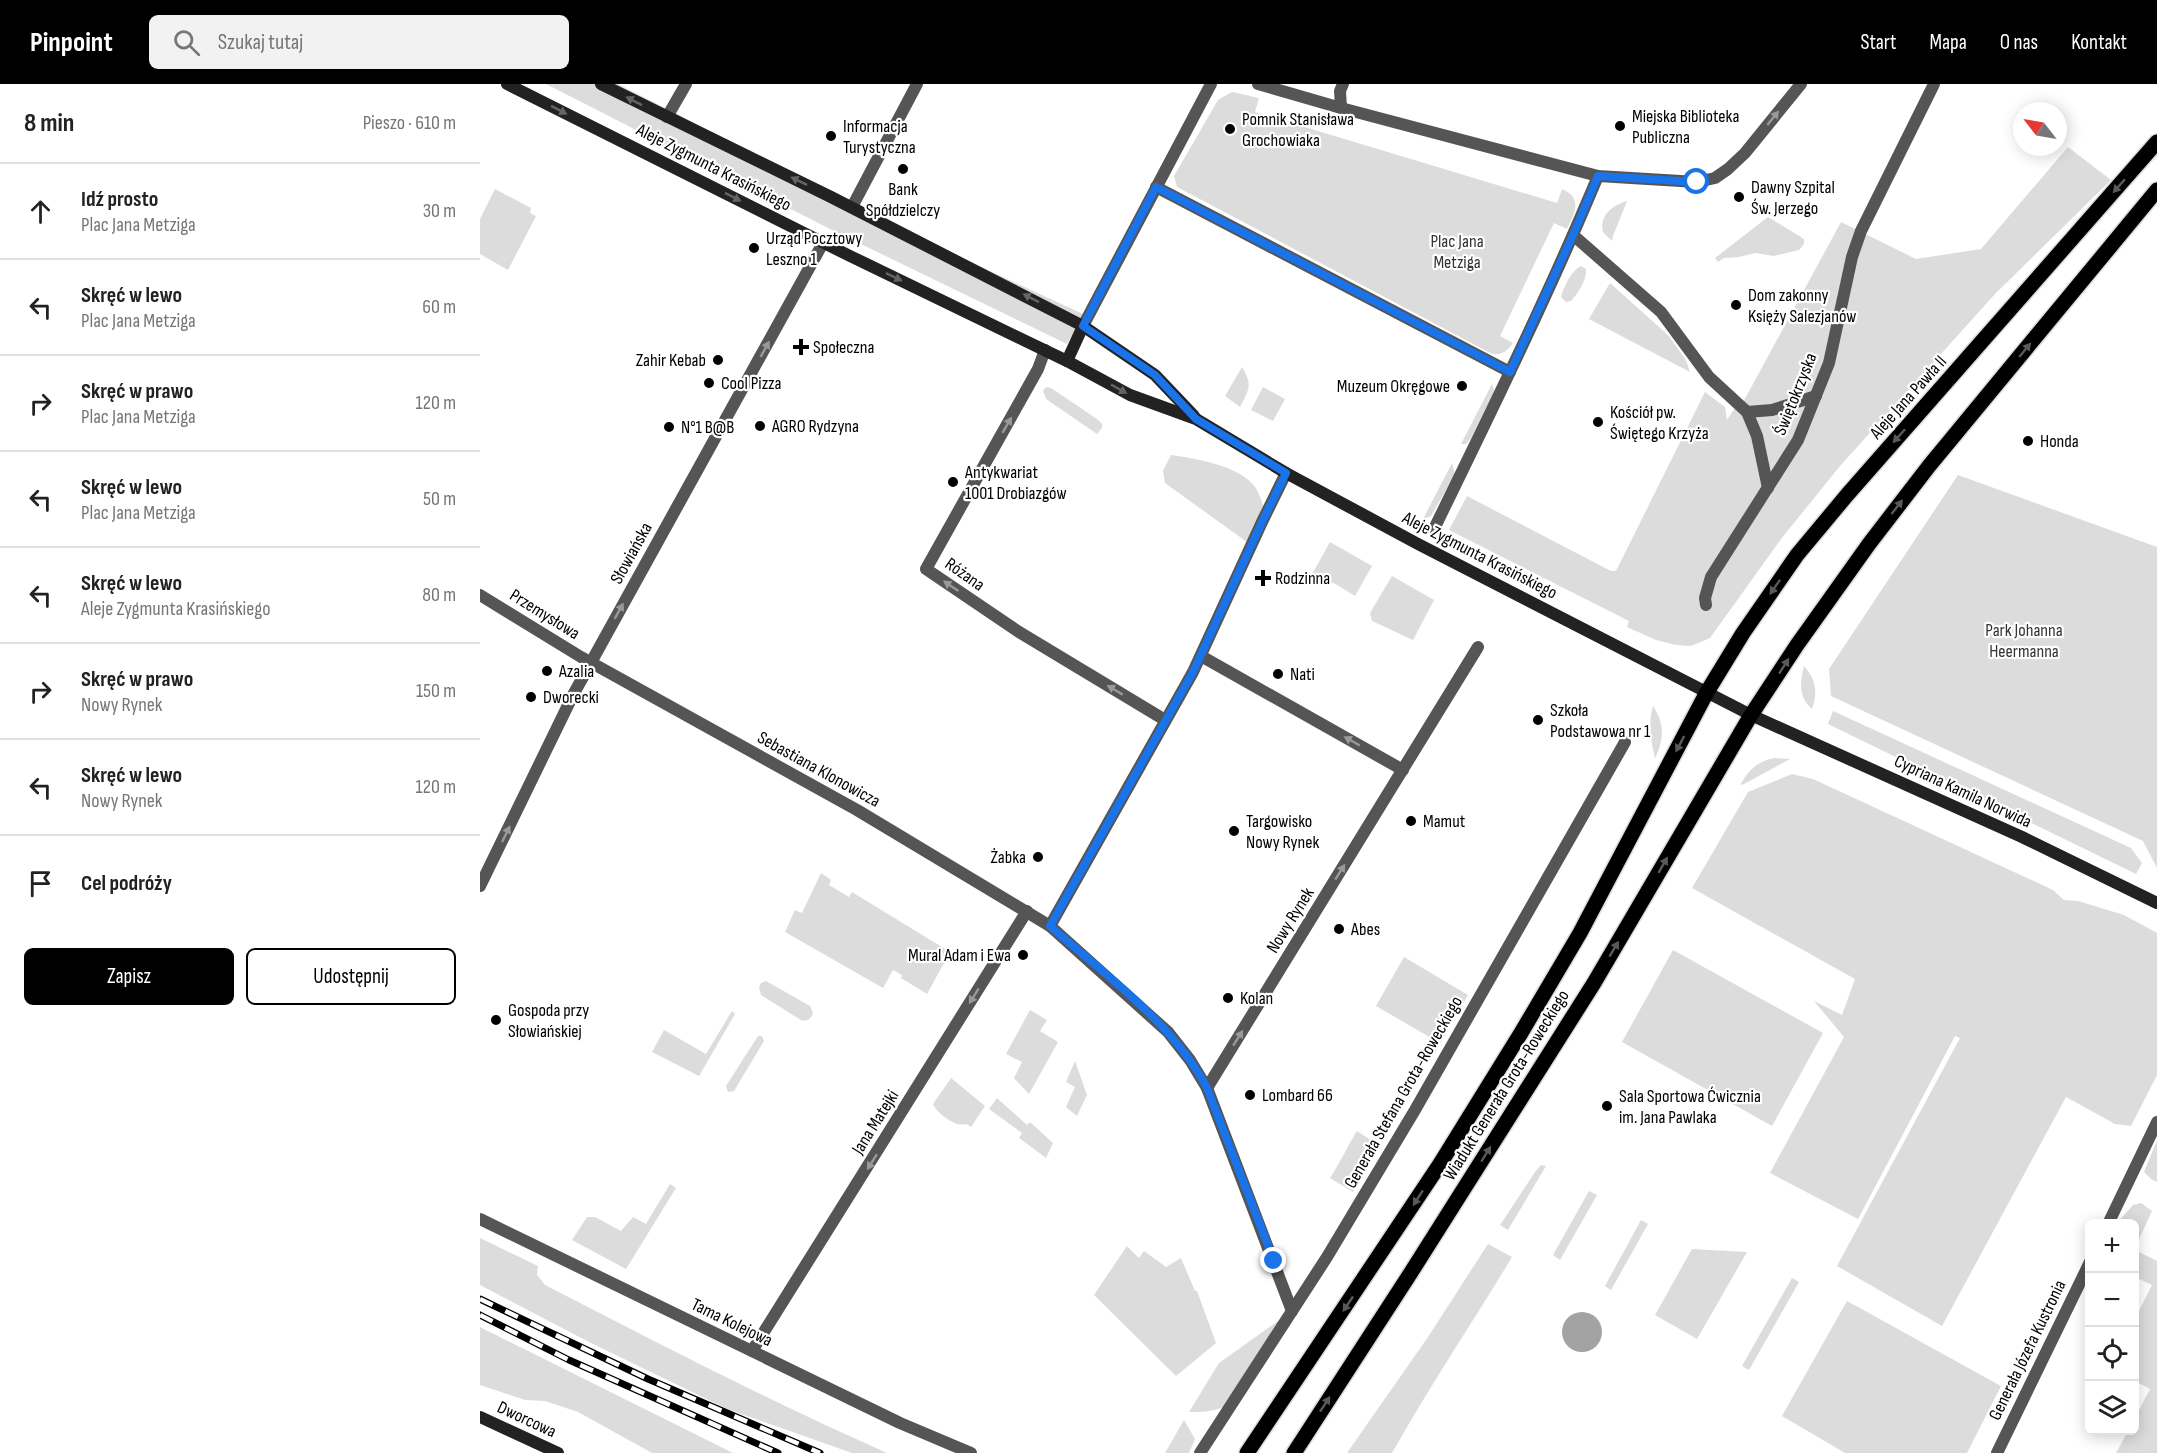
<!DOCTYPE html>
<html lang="pl">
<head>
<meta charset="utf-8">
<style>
	body { margin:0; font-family:"Sofia Sans Condensed",sans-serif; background:#f2f2f2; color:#222 }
	.controls { position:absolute; right:18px; bottom:18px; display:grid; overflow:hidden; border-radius:9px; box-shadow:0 3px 15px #0003 }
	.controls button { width:54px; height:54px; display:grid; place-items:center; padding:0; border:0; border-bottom:2px solid #e0e0e0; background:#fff; color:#222; font:30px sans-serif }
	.compass { position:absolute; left:1533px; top:18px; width:54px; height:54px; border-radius:50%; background:#fff; box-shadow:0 3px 15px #0003; rotate:301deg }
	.stop { position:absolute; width:18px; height:18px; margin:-14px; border:4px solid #1a73e8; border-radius:50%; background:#fff }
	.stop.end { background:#1a73e8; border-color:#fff; box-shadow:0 2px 6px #0008 }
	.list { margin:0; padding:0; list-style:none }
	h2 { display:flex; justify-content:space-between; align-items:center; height:78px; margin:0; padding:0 24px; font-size:26px }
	h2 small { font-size:20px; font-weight:400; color:#767676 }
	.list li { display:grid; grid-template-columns:39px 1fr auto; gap:18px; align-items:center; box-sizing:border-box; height:96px; padding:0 24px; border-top:2px solid #e0e0e0 }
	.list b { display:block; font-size:22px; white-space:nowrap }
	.list p { margin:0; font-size:20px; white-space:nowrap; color:#767676 }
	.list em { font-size:20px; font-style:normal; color:#767676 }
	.actions { display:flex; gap:12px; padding:18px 24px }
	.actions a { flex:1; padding:14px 0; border:2px solid #000; border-radius:9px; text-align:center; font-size:21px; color:#000 }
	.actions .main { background:#000; color:#fff }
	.icon { flex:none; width:33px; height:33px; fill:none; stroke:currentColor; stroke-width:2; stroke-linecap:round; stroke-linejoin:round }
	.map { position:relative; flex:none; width:1677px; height:1369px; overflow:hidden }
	header { display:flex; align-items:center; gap:36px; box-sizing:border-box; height:84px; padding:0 30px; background:#000; color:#fff }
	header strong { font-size:28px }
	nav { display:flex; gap:33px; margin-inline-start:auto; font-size:21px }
	.search { width:420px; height:54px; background:#f2f2f2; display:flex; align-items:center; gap:15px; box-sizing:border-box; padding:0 21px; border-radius:9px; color:#767676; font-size:22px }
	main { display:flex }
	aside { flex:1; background:#fff }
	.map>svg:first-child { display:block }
	.green { fill:#dcdcdc }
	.water { fill:#a3a3a3 }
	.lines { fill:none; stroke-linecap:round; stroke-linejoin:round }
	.primary-casing { stroke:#dbdbdb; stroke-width:18 }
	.street { stroke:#555; stroke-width:12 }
	.secondary { stroke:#222; stroke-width:12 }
	.primary { stroke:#000; stroke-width:15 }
	.rail-casing { stroke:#000; stroke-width:7 }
	.rail { stroke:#fff; stroke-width:4.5; stroke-dasharray:14; stroke-linecap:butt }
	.oneway { fill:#646464 }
	.oneway2 { fill:#999 }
	.oneway3 { fill:#595959 }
	.route { stroke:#1a73e8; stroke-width:8 }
	.poi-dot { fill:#000; stroke:#fff; stroke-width:2 }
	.labels { text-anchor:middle; stroke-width:4.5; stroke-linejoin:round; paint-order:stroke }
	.poi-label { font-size:18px; fill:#000; stroke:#fff; text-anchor:start }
	.street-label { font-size:18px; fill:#000; stroke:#fff }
	.park-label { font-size:18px; fill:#333; stroke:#fff }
</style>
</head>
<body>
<header>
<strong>Pinpoint</strong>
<div class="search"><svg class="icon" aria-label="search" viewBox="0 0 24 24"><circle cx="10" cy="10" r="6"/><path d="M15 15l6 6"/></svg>Szukaj tutaj</div>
<nav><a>Start</a><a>Mapa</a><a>O nas</a><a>Kontakt</a></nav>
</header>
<main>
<aside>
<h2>8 min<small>Pieszo · 610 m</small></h2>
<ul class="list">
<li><svg class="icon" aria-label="ahead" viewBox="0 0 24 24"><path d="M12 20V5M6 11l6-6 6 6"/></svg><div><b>Idź prosto</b><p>Plac Jana Metziga</p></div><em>30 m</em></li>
<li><svg class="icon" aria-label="left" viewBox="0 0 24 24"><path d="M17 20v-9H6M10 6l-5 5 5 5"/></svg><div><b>Skręć w lewo</b><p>Plac Jana Metziga</p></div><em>60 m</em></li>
<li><svg class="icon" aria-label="right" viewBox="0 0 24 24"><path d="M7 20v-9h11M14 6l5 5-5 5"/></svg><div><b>Skręć w prawo</b><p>Plac Jana Metziga</p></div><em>120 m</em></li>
<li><svg class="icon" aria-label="left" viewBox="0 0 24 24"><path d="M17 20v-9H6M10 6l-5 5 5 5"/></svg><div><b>Skręć w lewo</b><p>Plac Jana Metziga</p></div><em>50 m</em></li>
<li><svg class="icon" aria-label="left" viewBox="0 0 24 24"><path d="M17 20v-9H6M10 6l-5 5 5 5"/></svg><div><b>Skręć w lewo</b><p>Aleje Zygmunta Krasińskiego</p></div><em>80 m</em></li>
<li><svg class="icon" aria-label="right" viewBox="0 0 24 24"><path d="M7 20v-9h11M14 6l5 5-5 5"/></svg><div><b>Skręć w prawo</b><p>Nowy Rynek</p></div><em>150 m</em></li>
<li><svg class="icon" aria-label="left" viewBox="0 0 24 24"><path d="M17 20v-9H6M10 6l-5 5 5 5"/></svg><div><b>Skręć w lewo</b><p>Nowy Rynek</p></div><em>120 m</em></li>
<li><svg class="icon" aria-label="arrive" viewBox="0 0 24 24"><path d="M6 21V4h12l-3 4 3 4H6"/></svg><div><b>Cel podróży</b></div></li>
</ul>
<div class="actions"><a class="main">Zapisz</a><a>Udostępnij</a></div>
</aside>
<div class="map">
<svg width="1677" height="1369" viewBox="0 0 1677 1369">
	<rect width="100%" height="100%" fill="#fff"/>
	<g class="green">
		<path d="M66,0H138L201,32L372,123L603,230L587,260L352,146Z"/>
		<path d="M752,8L779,14L775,28L1077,119L1082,105C1103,114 1095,129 1087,145L1074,139L1020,252L1033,259C1027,267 1023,271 1012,270L697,103L694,92L738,16Z"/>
		<path d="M1588,63L1631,96L1515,210L1360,382L1301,455L1230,554L1211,562L1196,561L1176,556L1147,543L1149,537L969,446L987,412L1131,487H1136L1225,308L1245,323L1247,336L1258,319L1261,322L1361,138L1436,175L1501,165Z"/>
		<path d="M15,105L51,124L50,129L56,132L28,186L0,170V135Z"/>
		<path d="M1147,117L1133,152L1132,157L1123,148C1119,131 1133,121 1147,117Z"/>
		<path d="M1288,133L1324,155V160L1319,166L1294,172L1275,169L1259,173L1244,174L1238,178L1235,174Z"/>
		<path d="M1101,182L1106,185C1107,196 1098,209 1091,217L1086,218L1081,213C1084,202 1091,187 1101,182Z"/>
		<path d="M1130,199L1189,252L1206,276L1210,288L1109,235Z"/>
		<path d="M762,283C773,301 769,306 760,323L745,312Z"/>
		<path d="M1012,300L1014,307L991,354L986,360H981Z"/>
		<path d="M566,303L571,304L617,335L622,340V344L617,350L566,315L563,307Z"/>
		<path d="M783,303L805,315L793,337L771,326Z"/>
		<path d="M691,371C716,375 759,381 775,403C780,410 783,422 786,430L771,461L685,399L683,387Z"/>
		<path d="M972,379L975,390L951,432L943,435Z"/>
		<path d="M1478,391L1677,463V784L1663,757L1351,612L1349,585Z"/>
		<path d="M850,458L892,482L875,512L854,499L839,500L830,494Z"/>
		<path d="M912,492L954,516L933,556L892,537L890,529Z"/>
		<path d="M1324,582C1336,596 1338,607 1332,625C1318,614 1320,597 1324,582Z"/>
		<path d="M1173,622C1185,640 1184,656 1175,674C1171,660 1168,636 1173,622Z"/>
		<path d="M1353,627L1651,764L1662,779L1656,790L1348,640Z"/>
		<path d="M1294,674L1310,675L1264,700L1260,701C1269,686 1276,678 1294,674Z"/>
		<path d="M1312,690L1333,695L1573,806L1584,816L1598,817L1644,831L1677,849V991L1651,1042L1635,1040L1586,1013L1462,1242L1357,1182L1480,954L1475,952L1378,1135L1290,1089L1364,953L1334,917L1362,931L1375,895L1212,804L1268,708Z"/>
		<path d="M341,789L351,796L349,801L369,813L372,808L470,868L447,910L421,894L422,891L413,886L403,904L305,848L315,826L322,829Z"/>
		<path d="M1193,866L1343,949L1292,1042L1142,958Z"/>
		<path d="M924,873L988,911L950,977L943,973L953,955L896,922Z"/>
		<path d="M286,897L330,922L333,929C331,935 327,938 321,936L281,911L279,903L281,899Z"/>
		<path d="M550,926L567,936L560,947L578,958L549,1010L534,994L542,978L526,970Z"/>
		<path d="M252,927L255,930L219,992L172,968L184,946L226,970Z"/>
		<path d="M278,952H282L284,957L254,1007L248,1008L246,1002Z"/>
		<path d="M595,977L607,1011L597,1032L586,1023L595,1003L586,998Z"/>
		<path d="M471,994L505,1022L491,1043C485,1038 483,1042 477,1040C469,1037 456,1028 453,1020Z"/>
		<path d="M517,1014L547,1041L550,1038L573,1059L566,1074L539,1054L542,1049L509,1025Z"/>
		<path d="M877,1047L900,1062L873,1108L850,1094C860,1079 867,1063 877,1047Z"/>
		<path d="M1677,1056V1098L1671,1095L1664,1088Z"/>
		<path d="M1061,1081L1066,1082L1028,1146L1020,1141L1055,1088Z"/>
		<path d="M190,1100L196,1104L146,1185L92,1156L107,1133H115L141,1147L153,1133L166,1140Z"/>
		<path d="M1109,1107L1117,1111L1080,1176L1073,1171Z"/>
		<path d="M1661,1119L1672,1127L1655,1164L1654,1140L1637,1139L1653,1121Z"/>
		<path d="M1161,1136L1168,1140L1131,1206L1125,1202Z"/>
		<path d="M0,1154L58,1182L57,1191L65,1201C178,1259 291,1318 407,1369H372L247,1325L109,1258L0,1201Z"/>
		<path d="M1008,1160L1032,1173C992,1239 950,1302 912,1369H867L948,1253Z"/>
		<path d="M647,1162L659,1174L664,1167L686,1183L701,1174L715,1207H717L736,1259L696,1292L614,1211Z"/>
		<path d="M1212,1165L1267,1168L1217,1255L1175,1231Z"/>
		<path d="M1655,1166L1677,1177V1369H1636L1648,1347L1654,1346L1655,1334L1670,1305L1655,1297V1227L1658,1229L1672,1201L1655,1193Z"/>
		<path d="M1312,1194L1319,1198L1269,1286L1262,1282Z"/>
		<path d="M1367,1217L1521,1302L1487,1369H1365L1302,1332Z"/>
		<path d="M812,1227C798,1248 761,1314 741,1324C731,1328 719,1328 709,1328L739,1279Z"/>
		<path d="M0,1243L253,1369H172L98,1328L65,1317L45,1316L0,1301Z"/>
		<path d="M704,1336L715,1355L709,1369H685Z"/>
	</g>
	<circle class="water" cx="1102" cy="1248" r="20"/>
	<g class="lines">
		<defs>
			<g id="primary">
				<path d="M767,1369L960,1080L1041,949L1100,849L1227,608L1263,549L1317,471L1367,411L1677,58"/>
				<path d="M814,1369L930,1190L1114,899L1271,631L1317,561L1389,460L1449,382L1677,106"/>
			</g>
		</defs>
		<use href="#primary" class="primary-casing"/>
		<g class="street">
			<path d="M778,0L861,24L1118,92L1217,98L1235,94L1248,85L1265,69L1321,0"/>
			<path d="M861,24L860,7L863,0"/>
			<path d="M187,33L206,0"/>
			<path d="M676,103L1030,288"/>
			<path d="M372,123L437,0"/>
			<path d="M1093,151L1181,228L1229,293L1267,328L1277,352L1288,404"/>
			<path d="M603,242L731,0"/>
			<path d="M565,266L558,285L446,485L539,548L685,636"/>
			<path d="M1267,328L1292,326L1336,312"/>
			<path d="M954,445C1011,328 1068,212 1118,92"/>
			<path d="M0,511L101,573L377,726L570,842L688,948L710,976L727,1004L812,1227"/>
			<path d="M1226,521L1225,514L1231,493L1318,356L1349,279L1372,173L1381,147L1454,0"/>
			<path d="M721,572L923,686"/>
			<path d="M0,802L93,611L343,159"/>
			<path d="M570,842L713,588L782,438L806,389"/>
			<path d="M727,1004L998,563"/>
			<path d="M0,1135L420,1339L491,1369"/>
			<path d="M1628,1140L1677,1038"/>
			<path d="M272,1267L547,827"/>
			<path d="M720,1369L847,1173L935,1026L1145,658"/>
			<path d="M1517,1369L1610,1178"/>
		</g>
		<g class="secondary">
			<path d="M27,0L370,172L587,277L650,311L716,335L806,389L938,460L1271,631L1542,753L1677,819"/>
			<path d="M121,0L351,113L603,242L675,291L714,332"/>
			<path d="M587,277L603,242"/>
			<path d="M0,1333L78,1369"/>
		</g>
		<use href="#primary" class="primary"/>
		<defs>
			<g id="rail">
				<path d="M0,1215L168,1295L340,1369"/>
				<path d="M0,1231L89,1276L298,1369"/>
			</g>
		</defs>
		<use href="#rail" class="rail-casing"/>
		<use href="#rail" class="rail"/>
	</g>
	<defs><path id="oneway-solid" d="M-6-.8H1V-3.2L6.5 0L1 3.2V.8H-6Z" transform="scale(1.5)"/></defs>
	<g class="oneway">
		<use href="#oneway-solid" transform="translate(154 17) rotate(-153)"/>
		<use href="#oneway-solid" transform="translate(79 26) rotate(27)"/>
		<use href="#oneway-solid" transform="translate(319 97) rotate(-154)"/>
		<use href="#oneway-solid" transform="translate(253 113) rotate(27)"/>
		<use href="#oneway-solid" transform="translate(414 193) rotate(26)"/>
		<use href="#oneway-solid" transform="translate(551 214) rotate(-153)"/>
		<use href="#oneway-solid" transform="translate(639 305) rotate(29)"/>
	</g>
	<g class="oneway2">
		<use href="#oneway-solid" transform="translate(1293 34) rotate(-51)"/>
		<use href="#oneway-solid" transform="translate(285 265) rotate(-61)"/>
		<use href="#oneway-solid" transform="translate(527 341) rotate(-60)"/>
		<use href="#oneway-solid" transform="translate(471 502) rotate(-146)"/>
		<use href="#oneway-solid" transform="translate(139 527) rotate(-61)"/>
		<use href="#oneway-solid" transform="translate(635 606) rotate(-149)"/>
		<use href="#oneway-solid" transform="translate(872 657) rotate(-150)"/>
		<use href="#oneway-solid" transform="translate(26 750) rotate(-64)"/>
		<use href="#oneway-solid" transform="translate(860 788) rotate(-58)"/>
		<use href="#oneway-solid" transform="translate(494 912) rotate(122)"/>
		<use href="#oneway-solid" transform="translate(758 954) rotate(-58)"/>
		<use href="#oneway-solid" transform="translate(392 1078) rotate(122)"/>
	</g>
	<g class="oneway3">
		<use href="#oneway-solid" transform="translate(1639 102) rotate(131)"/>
		<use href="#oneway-solid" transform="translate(1545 266) rotate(-51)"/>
		<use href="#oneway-solid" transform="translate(1419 352) rotate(132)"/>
		<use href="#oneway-solid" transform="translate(1417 423) rotate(-52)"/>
		<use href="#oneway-solid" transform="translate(1295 503) rotate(125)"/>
		<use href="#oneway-solid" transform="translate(1304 582) rotate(-57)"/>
		<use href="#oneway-solid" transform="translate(1200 660) rotate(118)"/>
		<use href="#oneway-solid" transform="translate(1183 781) rotate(-60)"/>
		<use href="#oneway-solid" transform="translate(1134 865) rotate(-59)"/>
		<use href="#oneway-solid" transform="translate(1006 1070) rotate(-58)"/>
		<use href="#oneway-solid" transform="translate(938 1114) rotate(123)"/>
		<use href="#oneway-solid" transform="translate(868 1220) rotate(124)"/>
		<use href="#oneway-solid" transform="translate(845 1320) rotate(-57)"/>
	</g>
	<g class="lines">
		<path class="route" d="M794,1177L727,1004C693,939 624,890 570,842L713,588L782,438L806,389L716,335L675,291L603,242L676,103L1030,288L1093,151L1118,92L1217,98"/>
	</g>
	<g class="poi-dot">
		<circle cx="1140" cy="42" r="6"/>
		<circle cx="750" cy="45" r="6"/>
		<circle cx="351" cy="52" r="6"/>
		<circle cx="423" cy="85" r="6"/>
		<circle cx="1259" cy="113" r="6"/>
		<circle cx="274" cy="164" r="6"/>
		<circle cx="1256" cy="221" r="6"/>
		<path d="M318 254h6v6h6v6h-6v6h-6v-6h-6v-6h6z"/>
		<circle cx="238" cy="276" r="6"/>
		<circle cx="229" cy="299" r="6"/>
		<circle cx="982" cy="302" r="6"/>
		<circle cx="1118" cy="338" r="6"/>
		<circle cx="280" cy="342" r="6"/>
		<circle cx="189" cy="343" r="6"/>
		<circle cx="1548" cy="357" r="6"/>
		<circle cx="473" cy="398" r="6"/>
		<path d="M780 485h6v6h6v6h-6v6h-6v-6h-6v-6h6z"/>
		<circle cx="67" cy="587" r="6"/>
		<circle cx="798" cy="590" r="6"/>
		<circle cx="51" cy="613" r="6"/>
		<circle cx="1058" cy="636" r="6"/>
		<circle cx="931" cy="737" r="6"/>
		<circle cx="754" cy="747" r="6"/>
		<circle cx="558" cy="773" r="6"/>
		<circle cx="859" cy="845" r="6"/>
		<circle cx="543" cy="871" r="6"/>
		<circle cx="748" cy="914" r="6"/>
		<circle cx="16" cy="936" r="6"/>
		<circle cx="770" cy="1011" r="6"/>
		<circle cx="1127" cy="1022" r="6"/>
	</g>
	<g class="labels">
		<g class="poi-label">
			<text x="1152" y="38">Miejska Biblioteka<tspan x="1152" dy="21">Publiczna</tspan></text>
			<text x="762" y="41">Pomnik Stanisława<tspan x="762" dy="21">Grochowiaka</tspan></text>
			<text x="363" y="48">Informacja<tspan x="363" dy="21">Turystyczna</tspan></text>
			<text x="1271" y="109">Dawny Szpital<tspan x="1271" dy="21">Św. Jerzego</tspan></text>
			<text x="423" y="111" text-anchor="middle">Bank<tspan x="423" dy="21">Spółdzielczy</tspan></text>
			<text x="286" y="160">Urząd Pocztowy<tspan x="286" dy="21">Leszno 1</tspan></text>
			<text x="1268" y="217">Dom zakonny<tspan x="1268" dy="21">Księży Salezjanów</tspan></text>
			<text x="333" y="269">Społeczna</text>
			<text x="226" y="282" text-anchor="end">Zahir Kebab</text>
			<text x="241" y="305">Cool Pizza</text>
			<text x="970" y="308" text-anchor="end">Muzeum Okręgowe</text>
			<text x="1130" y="334">Kościół pw.<tspan x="1130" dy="21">Świętego Krzyża</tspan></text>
			<text x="292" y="348">AGRO Rydzyna</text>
			<text x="201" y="349">N°1 B@B</text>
			<text x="1560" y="363">Honda</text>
			<text x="485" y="394">Antykwariat<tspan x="485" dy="21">1001 Drobiazgów</tspan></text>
			<text x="795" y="500">Rodzinna</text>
			<text x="79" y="593">Azalia</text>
			<text x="810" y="596">Nati</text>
			<text x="63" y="619">Dworecki</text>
			<text x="1070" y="632">Szkoła<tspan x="1070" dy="21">Podstawowa nr 1</tspan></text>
			<text x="766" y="743">Targowisko<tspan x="766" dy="21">Nowy Rynek</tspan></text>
			<text x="943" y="743">Mamut</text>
			<text x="546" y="779" text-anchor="end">Żabka</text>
			<text x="871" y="851">Abes</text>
			<text x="531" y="877" text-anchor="end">Mural Adam i Ewa</text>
			<text x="760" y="920">Kolan</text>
			<text x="28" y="932">Gospoda przy<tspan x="28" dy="21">Słowiańskiej</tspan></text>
			<text x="782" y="1017">Lombard 66</text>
			<text x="1139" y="1018">Sala Sportowa Ćwicznia<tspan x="1139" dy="21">im. Jana Pawlaka</tspan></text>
		</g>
		<g class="street-label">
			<text transform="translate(234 83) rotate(27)" y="6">Aleje Zygmunta Krasińskiego</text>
			<text transform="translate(1315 310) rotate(-68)" y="6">Świętokrzyska</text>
			<text transform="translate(1428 313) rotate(-48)" y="6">Aleje Jana Pawła II</text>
			<text transform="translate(151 469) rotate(-61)" y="6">Słowiańska</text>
			<text transform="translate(1000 471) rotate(27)" y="6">Aleje Zygmunta Krasińskiego</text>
			<text transform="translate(485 490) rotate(35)" y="6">Różana</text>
			<text transform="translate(65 530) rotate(32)" y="6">Przemysłowa</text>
			<text transform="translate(339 685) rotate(29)" y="6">Sebastiana Klonowicza</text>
			<text transform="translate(1483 707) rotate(25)" y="6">Cypriana Kamila Norwida</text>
			<text transform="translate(810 836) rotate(-58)" y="6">Nowy Rynek</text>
			<text transform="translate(1026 1001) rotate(-58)" y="6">Wiadukt Generała Grota-Roweckiego</text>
			<text transform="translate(923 1008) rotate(-60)" y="6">Generała Stefana Grota-Roweckiego</text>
			<text transform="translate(395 1038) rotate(-58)" y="6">Jana Matejki</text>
			<text transform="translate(252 1238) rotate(26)" y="6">Tama Kolejowa</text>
			<text transform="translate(1547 1266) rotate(-64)" y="6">Generała Józefa Kustronia</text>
			<text transform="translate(47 1335) rotate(25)" y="6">Dworcowa</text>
		</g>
		<g class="park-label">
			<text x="977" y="163">Plac Jana<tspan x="977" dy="21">Metziga</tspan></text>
			<text x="1544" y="552">Park Johanna<tspan x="1544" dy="21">Heermanna</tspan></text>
		</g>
	</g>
</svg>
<div class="controls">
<button>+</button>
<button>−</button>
<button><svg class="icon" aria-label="locate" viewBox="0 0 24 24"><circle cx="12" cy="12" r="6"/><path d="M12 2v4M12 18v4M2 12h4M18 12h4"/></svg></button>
<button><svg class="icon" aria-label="layers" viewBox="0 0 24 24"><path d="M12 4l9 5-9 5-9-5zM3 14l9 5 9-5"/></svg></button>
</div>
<svg class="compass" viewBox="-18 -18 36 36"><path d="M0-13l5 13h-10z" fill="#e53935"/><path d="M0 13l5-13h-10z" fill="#767676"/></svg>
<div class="stop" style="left:1217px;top:98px"></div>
<div class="stop end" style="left:794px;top:1177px"></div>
</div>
</main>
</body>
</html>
